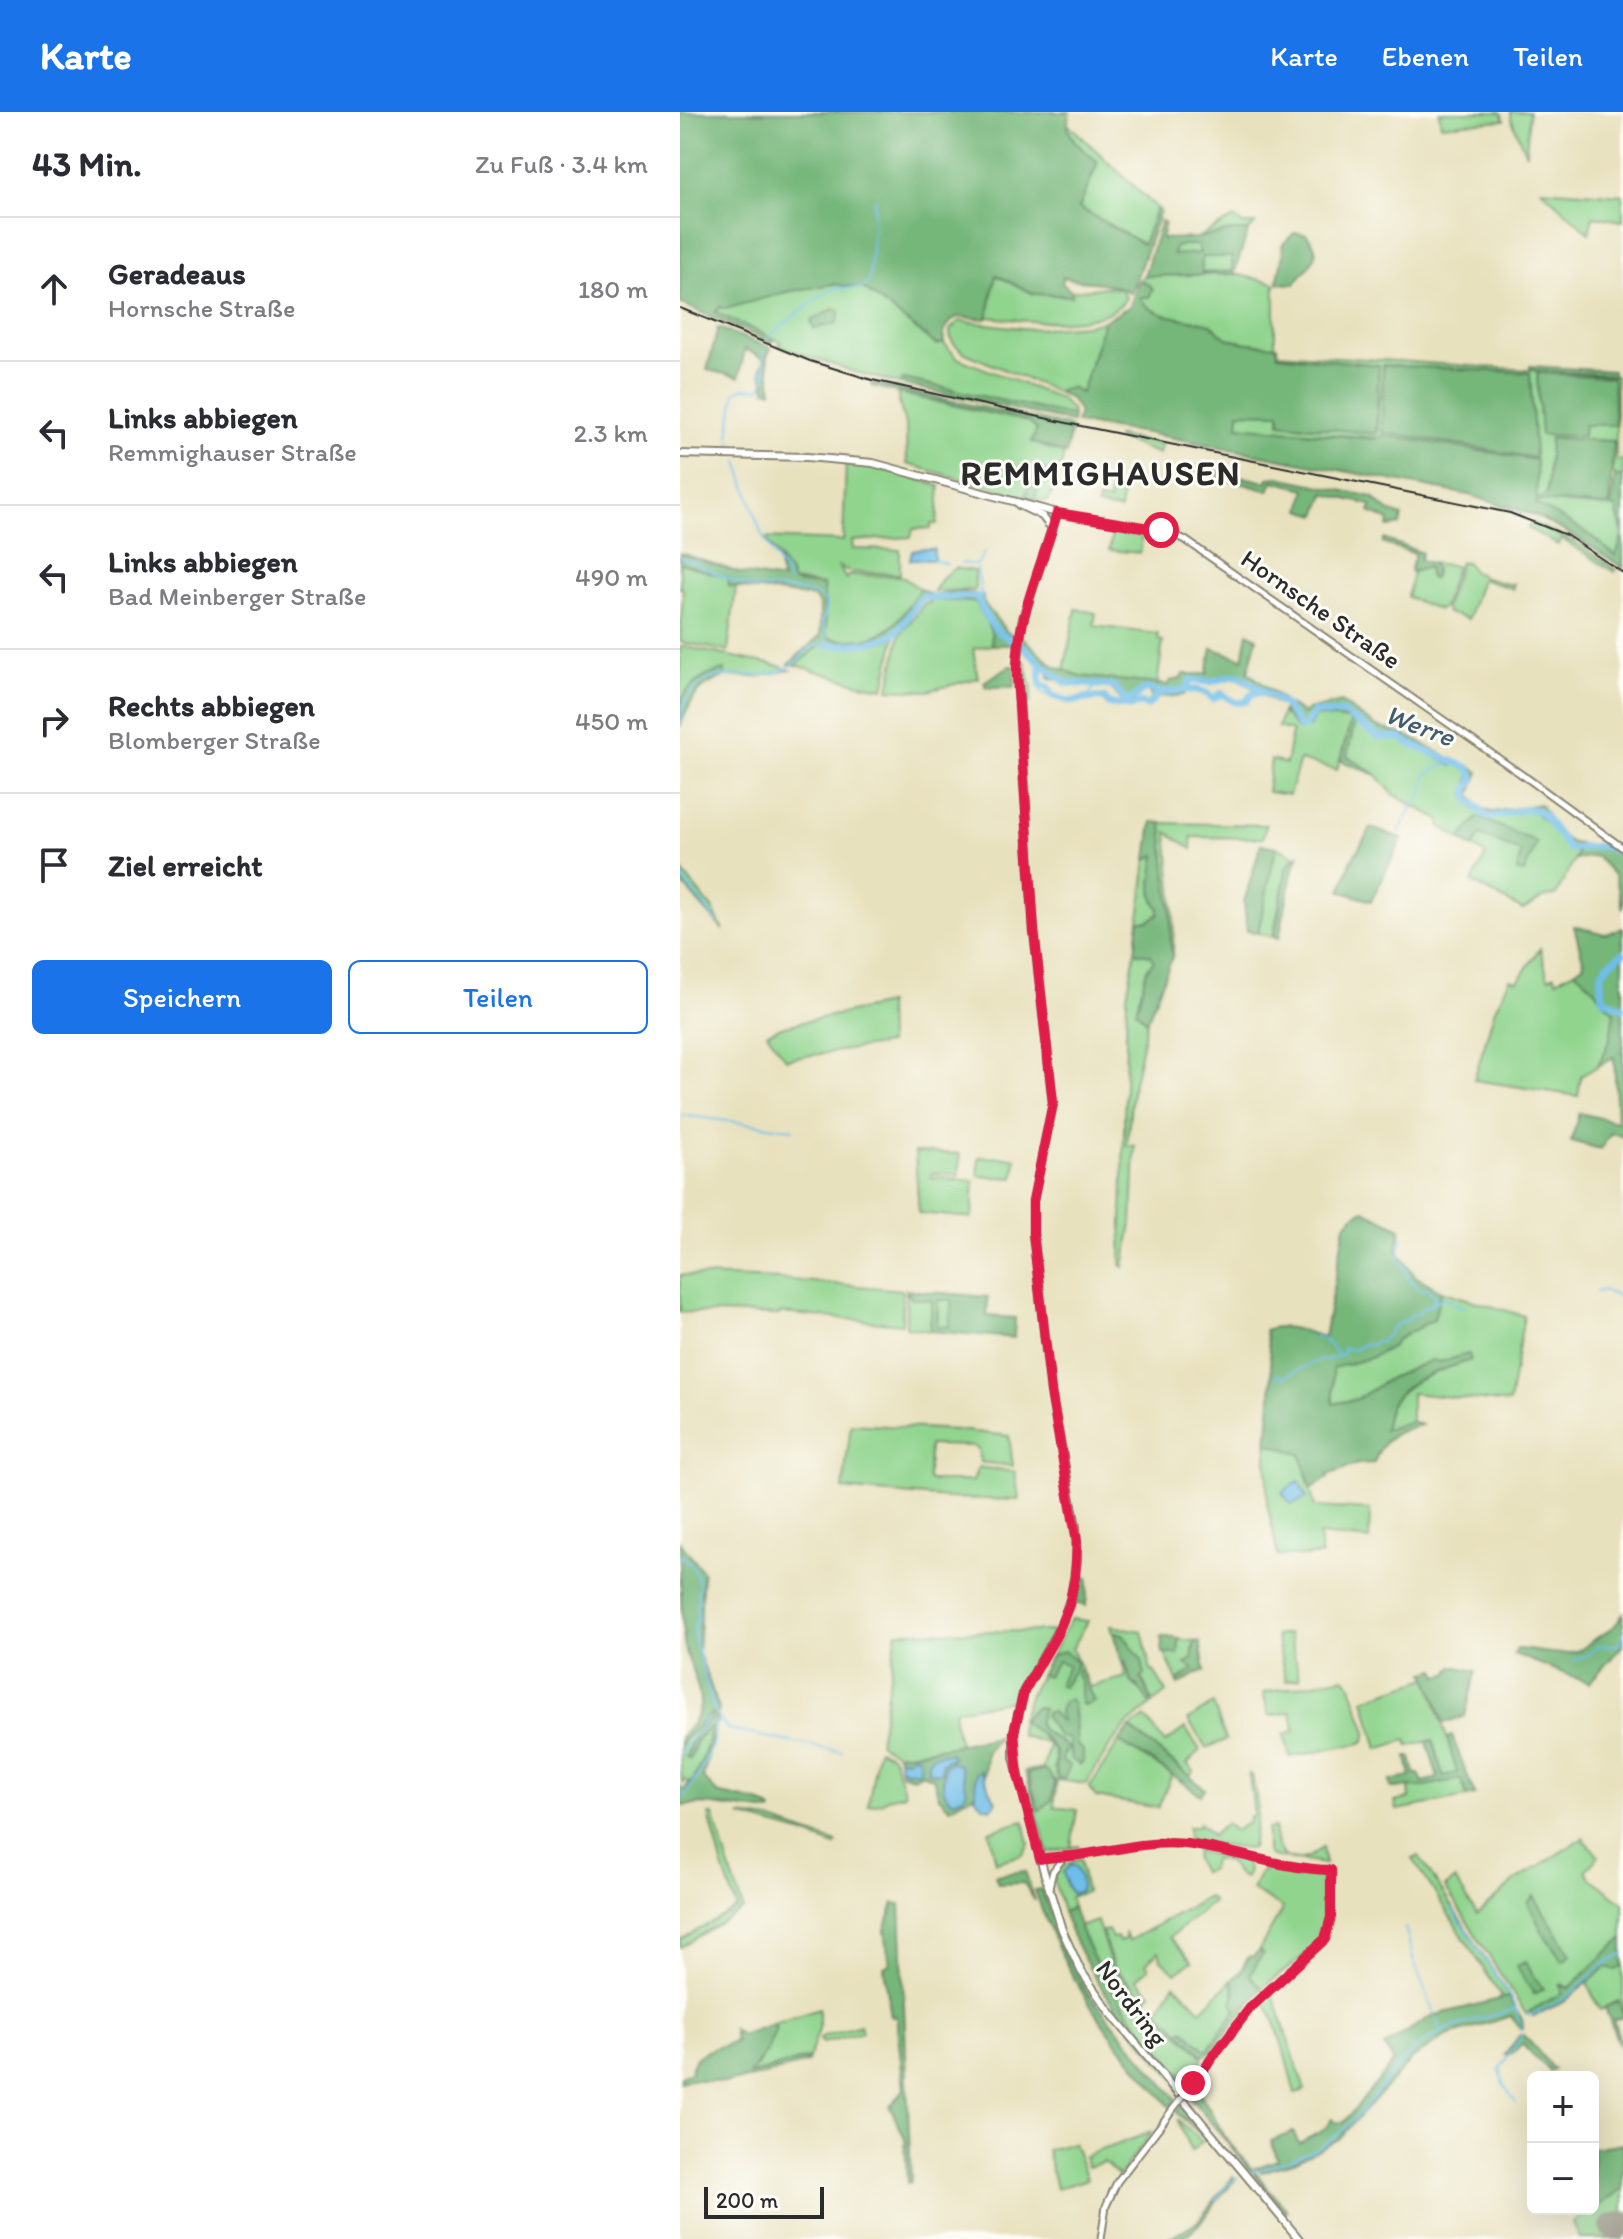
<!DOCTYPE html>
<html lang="de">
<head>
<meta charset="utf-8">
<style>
	body { margin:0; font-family:Itim,sans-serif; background:#f2f2f3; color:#2b2b33 }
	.controls { position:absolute; right:24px; bottom:24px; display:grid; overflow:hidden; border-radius:12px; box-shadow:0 8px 32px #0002 }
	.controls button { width:72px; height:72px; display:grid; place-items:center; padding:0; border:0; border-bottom:2px solid #e1e1e2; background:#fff; color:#2b2b33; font:40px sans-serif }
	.scale { position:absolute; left:24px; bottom:20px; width:120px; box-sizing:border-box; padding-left:8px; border:4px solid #2b2b2b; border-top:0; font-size:22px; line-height:28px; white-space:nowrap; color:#2b2b2b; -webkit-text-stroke:6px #fdfcf7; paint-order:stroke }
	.stop { position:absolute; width:24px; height:24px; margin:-18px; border:6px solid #e11d48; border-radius:50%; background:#fff }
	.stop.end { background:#e11d48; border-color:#fff; box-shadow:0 2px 8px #0008 }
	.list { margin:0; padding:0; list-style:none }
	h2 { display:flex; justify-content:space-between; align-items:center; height:104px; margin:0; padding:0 32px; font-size:34px }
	h2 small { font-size:26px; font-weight:400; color:#7c7c81 }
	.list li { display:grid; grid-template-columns:52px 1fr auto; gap:24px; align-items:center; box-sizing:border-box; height:144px; padding:0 32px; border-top:2px solid #e1e1e2 }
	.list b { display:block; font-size:30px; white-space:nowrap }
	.list p { margin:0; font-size:26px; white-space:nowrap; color:#7c7c81 }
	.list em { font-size:26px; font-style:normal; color:#7c7c81 }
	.actions { display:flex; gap:16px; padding:24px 32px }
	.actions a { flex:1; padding:18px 0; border:2px solid #1a73e8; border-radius:12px; text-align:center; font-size:28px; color:#1a73e8 }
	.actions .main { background:#1a73e8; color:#fff }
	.icon { flex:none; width:44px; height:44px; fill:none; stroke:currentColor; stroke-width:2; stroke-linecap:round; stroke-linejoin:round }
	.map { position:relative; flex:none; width:943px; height:2127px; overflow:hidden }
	header { display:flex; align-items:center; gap:48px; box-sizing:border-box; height:112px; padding:0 40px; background:#1a73e8; color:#fff }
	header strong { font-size:38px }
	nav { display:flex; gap:44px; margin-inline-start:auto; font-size:28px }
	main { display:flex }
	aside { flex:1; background:#fff }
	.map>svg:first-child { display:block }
	.green { fill:#90d48e; stroke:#5e805c; stroke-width:2; fill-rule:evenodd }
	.forest { fill:#74b679; stroke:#507052; stroke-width:2; fill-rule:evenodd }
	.water { fill:#6ebee9; stroke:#4c748a; stroke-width:2 }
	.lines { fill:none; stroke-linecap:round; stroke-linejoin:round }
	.stream { stroke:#6ebee9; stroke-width:2 }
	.river { stroke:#6ebee9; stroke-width:7 }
	.runway { stroke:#8a8674; stroke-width:26 }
	.secondary-casing { stroke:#8a8674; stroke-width:9 }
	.primary-casing { stroke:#8a8674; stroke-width:10 }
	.secondary { stroke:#fff; stroke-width:5 }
	.primary { stroke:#fff; stroke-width:6 }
	.rail { stroke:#2b2b2b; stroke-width:2 }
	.secondary-bridge-casing { stroke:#8a8674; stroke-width:9; stroke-linecap:butt }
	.secondary-bridge { stroke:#fff; stroke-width:5 }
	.route { stroke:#e11d48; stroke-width:10 }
	.labels { text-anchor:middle; stroke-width:6; stroke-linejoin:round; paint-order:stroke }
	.street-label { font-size:26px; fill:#2b2b2b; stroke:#fdfcf7 }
	.water-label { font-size:28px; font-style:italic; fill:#425e6e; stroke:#fdfcf7 }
	.district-label { font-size:34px; font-weight:bold; letter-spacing:2px; fill:#2b2b2b; stroke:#fdfcf7 }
</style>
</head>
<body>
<header>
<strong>Karte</strong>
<nav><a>Karte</a><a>Ebenen</a><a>Teilen</a></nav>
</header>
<main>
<aside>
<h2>43 Min.<small>Zu Fuß · 3.4 km</small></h2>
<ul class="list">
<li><svg class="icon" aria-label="ahead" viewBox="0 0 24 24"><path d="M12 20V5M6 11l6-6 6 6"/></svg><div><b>Geradeaus</b><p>Hornsche Straße</p></div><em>180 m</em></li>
<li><svg class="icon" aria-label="left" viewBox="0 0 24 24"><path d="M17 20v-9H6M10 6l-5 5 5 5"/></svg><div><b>Links abbiegen</b><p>Remmighauser Straße</p></div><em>2.3 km</em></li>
<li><svg class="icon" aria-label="left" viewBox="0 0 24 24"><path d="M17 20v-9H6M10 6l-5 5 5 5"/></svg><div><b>Links abbiegen</b><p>Bad Meinberger Straße</p></div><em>490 m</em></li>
<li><svg class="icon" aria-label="right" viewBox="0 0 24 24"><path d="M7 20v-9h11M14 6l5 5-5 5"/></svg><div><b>Rechts abbiegen</b><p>Blomberger Straße</p></div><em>450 m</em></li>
<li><svg class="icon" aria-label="arrive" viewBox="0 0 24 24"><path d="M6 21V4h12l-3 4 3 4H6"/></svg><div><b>Ziel erreicht</b></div></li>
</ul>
<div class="actions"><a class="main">Speichern</a><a>Teilen</a></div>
</aside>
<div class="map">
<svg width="943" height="2127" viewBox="0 0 943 2127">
	<rect width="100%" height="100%" fill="#fdfcf7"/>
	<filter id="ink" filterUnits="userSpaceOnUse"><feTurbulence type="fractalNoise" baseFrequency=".0125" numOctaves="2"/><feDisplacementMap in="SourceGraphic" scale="16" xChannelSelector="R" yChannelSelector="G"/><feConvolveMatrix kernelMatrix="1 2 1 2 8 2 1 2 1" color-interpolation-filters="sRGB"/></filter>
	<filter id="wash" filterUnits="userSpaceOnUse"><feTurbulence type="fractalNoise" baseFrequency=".006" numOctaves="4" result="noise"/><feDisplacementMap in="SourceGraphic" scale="32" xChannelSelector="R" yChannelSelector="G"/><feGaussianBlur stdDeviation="1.8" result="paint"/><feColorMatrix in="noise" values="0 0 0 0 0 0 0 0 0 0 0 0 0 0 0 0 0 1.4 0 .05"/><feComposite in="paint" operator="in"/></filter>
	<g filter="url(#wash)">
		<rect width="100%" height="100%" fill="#e8e1be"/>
		<g class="green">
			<path d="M759,0H821L824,8L761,13Z"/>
			<path d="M831,0H849L846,42L831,6Z"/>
			<path d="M386,10L477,96L463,132L399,95L418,50C405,39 390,29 386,10Z"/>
			<path d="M861,77L943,83V109L913,104L909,121Z"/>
			<path d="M554,106L562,112H575L568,119H552L517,126Z"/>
			<path d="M502,133H518L520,142L492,143L495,135Z"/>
			<path d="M522,145H552V159L522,161Z"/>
			<path d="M554,162L595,171V234C576,231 546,233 535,215C513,209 474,206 459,187L462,184L467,185L459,168L464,164Z"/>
			<path d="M315,163L354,182L392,183L391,179L427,175L441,177L446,186C426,219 342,209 308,205Z"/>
			<path d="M153,172L183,176L256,233L264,231L277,246L381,287L391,298L392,304L223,267L221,272L171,259L99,234L101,230L35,201L40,195L45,197L106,180Z"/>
			<path d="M279,209L350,217L407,213L424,209L401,281L382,277L377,280L285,241C276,234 269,230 270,218Z"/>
			<path d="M598,241L936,264V348H943V365L932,362L934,329L870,326L867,382L858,389L936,396L943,422L936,444L907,421L856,393V348L699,326L558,314L559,300L600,301V311L696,322L698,319L699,253L598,243ZM703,253L850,261L855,345L702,320ZM857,262L933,267L935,313H904L861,323Z"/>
			<path d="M217,281L349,310L357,318L351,330L384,342L377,372L368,389L355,388L359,370L368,371L352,358L346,385L227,352L226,317Z"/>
			<path d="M438,324L481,332L479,342L437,326Z"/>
			<path d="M166,351L218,361L260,374L257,412H251V416L233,417L231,425L172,429L173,437L220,438V462L172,460L159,455L166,467L169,463L221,464L240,477C220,506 211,527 172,528C163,528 155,529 147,525L143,473L112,469C107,454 94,440 85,426L163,429Z"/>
			<path d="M430,376L443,378L440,398L417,394L418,388L429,390Z"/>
			<path d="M851,410L898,432L936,458L934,460L882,427L878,433L848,416Z"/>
			<path d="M433,419L462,422L460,441L429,438Z"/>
			<path d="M780,450H787L793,460L801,463V465L832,473L833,470V477L801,467L788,507L767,501L765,496Z"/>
			<path d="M0,451L49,466L56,475L48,539L0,530L3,477L0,476Z"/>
			<path d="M752,451L776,454L763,495L758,498L727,485L733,460L748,455L750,466L752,467L755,461Z"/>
			<path d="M275,456L295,459V478L254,479L263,465Z"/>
			<path d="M251,488L296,490L299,494L311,519L312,533L293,537L298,566L248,579L209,577L220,523L245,491H250Z"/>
			<path d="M396,497L416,501L414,514L478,522V528L483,529L477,574L400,564L384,558Z"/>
			<path d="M216,521L204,576L180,572L116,553L141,533C160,534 202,537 216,521Z"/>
			<path d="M0,534L99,554L110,558L76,565L45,564V559C24,565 9,572 0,593Z"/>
			<path d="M345,549L352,576L350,591L346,589Z"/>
			<path d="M602,600L618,618L635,604L671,608L657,658L620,648L609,683L587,680L591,648L606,652L612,619L598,615Z"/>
			<path d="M675,610L700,623L722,626L772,654L776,649L790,655C790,667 786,675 787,687L809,704L852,699C873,711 875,731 898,740L876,783L865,785L843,798L792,770L806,743L760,714V708L713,682L697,663L667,644Z"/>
			<path d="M482,711L586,713L583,726L511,725L512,737L487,720L494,802L493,843C487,826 493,809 490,792C486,765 484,738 482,711Z"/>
			<path d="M596,735L615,744L607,754L593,825L578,821Z"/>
			<path d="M476,743C474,759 467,783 479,796V802L468,809H459L467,747Z"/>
			<path d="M0,757L32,796L43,818L0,769Z"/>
			<path d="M860,836L868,866L875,863L876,868L895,859C911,869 920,887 934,900L930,927L918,954L901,964L898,984L794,968L815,897L830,867L838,869Z"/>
			<path d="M455,840L471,843L474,849L467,857L456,899L467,909L452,980L447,1033L455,1034L452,1112L444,1155L441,1153L447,884Z"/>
			<path d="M207,892L208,932L106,947L87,921L104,914Z"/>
			<path d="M235,1040L280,1042L279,1063L252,1061L251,1065L294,1069L292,1106L239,1101Z"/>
			<path d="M299,1045L336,1046L334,1066L298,1064Z"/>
			<path d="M0,1163L99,1167L222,1178V1212L100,1201L99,1203L0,1200Z"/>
			<path d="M226,1178L231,1186L252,1188L250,1219L226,1215Z"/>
			<path d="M761,1179L844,1204L829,1291L731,1281V1309L704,1319C706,1311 707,1301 710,1294C721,1269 766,1257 790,1248L788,1242L761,1250L752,1248L712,1265L677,1287L652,1292L653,1255L671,1252L754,1207Z"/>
			<path d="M258,1187L272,1188L269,1215L257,1214Z"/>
			<path d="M171,1312L277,1318L329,1324L333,1354L300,1350L298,1337L293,1334L249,1333L248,1366L250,1369H293L298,1355L335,1360L339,1388L268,1386L163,1377Z"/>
			<path d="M587,1331L621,1342L635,1395L690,1398L689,1428L639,1423L641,1444H598L587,1390Z"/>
			<path d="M391,1507L408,1509L392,1537L409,1575L446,1565L442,1550H444L452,1571L473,1589L461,1565L462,1549L443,1522L433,1521L431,1514L462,1519L471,1559H474L486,1580L448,1612L428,1637L406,1672L377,1668L374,1695L397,1698L391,1735L400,1734L368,1740L345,1659L363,1656L369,1632L340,1623L341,1607L350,1582ZM393,1591C394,1610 401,1626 390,1643L389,1627L384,1625L383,1614ZM363,1596L357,1611L360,1616L388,1636L374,1658C378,1631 368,1635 355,1617ZM348,1661L374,1667C377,1682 369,1688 359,1698L348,1667Z"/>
			<path d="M373,1519L348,1557L334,1588L275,1598L274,1607L280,1633L217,1642L199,1631L217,1520Z"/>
			<path d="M609,1522L620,1566L606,1569L596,1524Z"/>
			<path d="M499,1527L520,1530L514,1531C512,1541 512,1548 516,1557L498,1569L499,1573L485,1542H498Z"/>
			<path d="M664,1565L670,1571L687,1620L685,1628L681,1631L610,1645L604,1622L615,1619L611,1600L589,1604L583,1581Z"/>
			<path d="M748,1566L778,1661L763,1665L753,1628L729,1634L726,1628L698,1637L684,1587Z"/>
			<path d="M533,1592L546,1628L526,1636L508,1608Z"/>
			<path d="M33,1600V1605L14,1624L6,1645L10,1647L18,1626L32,1613C26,1639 18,1667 0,1687V1676L5,1678L9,1670L4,1668L2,1672L0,1636L4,1628Z"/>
			<path d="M465,1605L485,1631L505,1616L520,1638L507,1652L514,1659L510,1664L450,1616Z"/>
			<path d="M439,1630L492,1663L478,1696L416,1685L409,1676Z"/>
			<path d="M198,1637L211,1643L214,1648L225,1682L207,1686L201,1691L188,1693Z"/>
			<path d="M569,1662L572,1663L578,1696L572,1736C561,1739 523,1729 508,1728V1715H517L519,1711L532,1724L546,1711L554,1719L569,1710V1705L574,1703Z"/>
			<path d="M782,1667L787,1685L717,1698L715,1690L730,1686L729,1675Z"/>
			<path d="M29,1703H33L63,1797L0,1835V1828L57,1796L42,1752Z"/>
			<path d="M60,1704L90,1708L157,1731L155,1734L124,1722Z"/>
			<path d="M344,1709L349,1732L343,1743L316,1750L309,1719Z"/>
			<path d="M594,1716C595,1722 596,1730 598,1735C608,1758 631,1746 642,1735L645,1752L590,1744L587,1740V1717Z"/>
			<path d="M903,1726L919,1744L906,1758L911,1766L943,1791V1826L932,1835L943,1839V1901L937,1891L920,1898L905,1867L889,1876L882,1872L880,1874L883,1881L846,1902L765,1775L775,1768L797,1802L835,1769Z"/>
			<path d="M516,1739L563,1749L568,1756L566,1766L557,1763L550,1751L534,1747L530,1758L522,1760L515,1747Z"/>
			<path d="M739,1744L828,1882L840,1908L828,1886L823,1887L733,1747Z"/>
			<path d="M400,1747L406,1780L390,1785L393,1795L383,1800L374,1769L375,1761L383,1753Z"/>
			<path d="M587,1756L613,1763L640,1764C645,1772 644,1779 646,1789C653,1832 613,1851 582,1876L570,1863L582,1842L579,1838L603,1796L572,1778L580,1761Z"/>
			<path d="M528,1785L533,1790L490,1825L512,1849L496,1861L481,1848L479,1839L466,1851L469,1856L456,1867L471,1881L466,1887L433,1854L422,1819L428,1818L432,1826L437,1825L439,1830L445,1827V1820L448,1829Z"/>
			<path d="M417,1809L432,1856L523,1945L508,1970C470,1926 415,1872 399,1815Z"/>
			<path d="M552,1868L556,1897L527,1939L504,1917L500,1920L478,1898C486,1890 486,1882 495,1872L521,1898Z"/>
			<path d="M592,1879L625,1978L615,1981C606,1952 601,1912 582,1887Z"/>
			<path d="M139,1897V1917L129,1946L67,1963L78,1953L96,1916L93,1912Z"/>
			<path d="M180,1913L182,1920L143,1931L140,1928L141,1925Z"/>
			<path d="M497,2007L522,2030L511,2040Z"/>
			<path d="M472,2020L439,2064L424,2050L408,2055L404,2044Z"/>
			<path d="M393,2031L407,2067L376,2077L367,2038Z"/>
			<path d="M943,2076V2127H900L893,2110Z"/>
		</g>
		<g class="forest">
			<path d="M0,0H390C381,25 402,36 418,50L399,96L463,132L477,96L480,99L451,181C430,168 406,172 383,165L382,171L391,179L392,184L354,182L316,163L307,207L277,205C267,212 262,219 264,231L257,233L183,176L153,172L106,180L45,197L40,195L35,200L94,227L92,231L0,191Z"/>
			<path d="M481,109L485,111L481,127L517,126L552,119H568L554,162L464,164ZM502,133H517L520,141L493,143L495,135ZM522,145H552V159L522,161Z"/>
			<path d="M614,121L626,122C648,145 627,152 615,172L598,171C598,157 605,146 602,133Z"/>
			<path d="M459,168L468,172L473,177L469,185H460C469,206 508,206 528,211C537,214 538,222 547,226C562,232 581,232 597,234L598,243L699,253L696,322L600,311V301L559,300L558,314L695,327L702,323L856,348L857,388L867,382L870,326L934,329L929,394L857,389L856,392L907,421L936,444L943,422L936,397L931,394L935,364L943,365V456L899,427L854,403L789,383L467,321L396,311L399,300L391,287L377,280L390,275L401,281L424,209L450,194Z"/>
			<path d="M153,197L160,199L157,211L134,217L131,209Z"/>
			<path d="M38,216L91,236L87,244L92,279L86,278L81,256L85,247L65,237L59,265L27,258Z"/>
			<path d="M703,253L850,261L855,346L702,320Z"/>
			<path d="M850,254L933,259V263L850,258Z"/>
			<path d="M857,261L931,265L933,269L935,313H904L903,324L861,323Z"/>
			<path d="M223,267L392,304V310L221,272Z"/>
			<path d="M192,271L391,315L386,342L351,330L357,318L349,310L191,274Z"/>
			<path d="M514,354L586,370L588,366L599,365L692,385L708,399L722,404L720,413L708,415L709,409L690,400L691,393L645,382L637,403L621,398L626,377L593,369L589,379L513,358Z"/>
			<path d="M352,357L369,359V371L359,370L355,388L346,385Z"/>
			<path d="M704,427L742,441L740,449L752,451L755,456L753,467L750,466L748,455L730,460L735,442L703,431Z"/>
			<path d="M0,441L60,461L102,468L98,448L109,459L112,469L120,472L143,473L147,525C155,529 163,528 172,528C211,528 220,506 240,477L254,484C267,479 291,479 303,484V490L327,520L337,526L334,533H312L311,519L296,490L242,487L210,528C186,530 164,535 141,533L116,553L109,552L140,524V494L134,485L49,474L48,466L0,451Z"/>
			<path d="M568,521L577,526L568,560L603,588L599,593L557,566L527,570L511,568L504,583L482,585L472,588L470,580L465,578L452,591L442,589L431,576L370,566L364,551L343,534V526L374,554L400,564L488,573L490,569L500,567L504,562H527L532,536L563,547Z"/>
			<path d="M330,554H334L335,575H306L304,570Z"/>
			<path d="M45,558V564C15,576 13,585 0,614C0,608 0,600 0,594C4,574 28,561 45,558Z"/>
			<path d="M661,590L697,615L725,623L776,649L772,654L722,626L700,623L675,610L667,644L697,663L661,649L671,608L635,604L629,615L618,618L602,600L606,591L624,602L628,598Z"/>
			<path d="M790,655L799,660L791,682C796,692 801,698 813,700L860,692C868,704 879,727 893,731C912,736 926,729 943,741V797L935,764L916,744L895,747L897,740C876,731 868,702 850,699C823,694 802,719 785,682L791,669Z"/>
			<path d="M798,705L857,730L844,761L837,760L841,740L800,723L793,736L780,727Z"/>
			<path d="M472,710L482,711C484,738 486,765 490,792C493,809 487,826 493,843L467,909L456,899L467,857L474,849L471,843L455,840L459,809H468L479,802V796C467,783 474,759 476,743L467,747Z"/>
			<path d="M691,716L722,727L691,789L661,779L671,749Z"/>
			<path d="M581,732L596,735L578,821L567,819L564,790Z"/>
			<path d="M620,741L613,757L599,826L594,825L607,754Z"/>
			<path d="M894,814L925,822L943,816V1024L931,1021L921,1037L891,1029L899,1001L937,1010L934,945L918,954L930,927L934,900C920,887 911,869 895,859L904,852Z"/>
			<path d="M684,1098L721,1116L717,1138L735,1164L761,1179L754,1207L716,1228L713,1234L690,1246L653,1256V1292L677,1287L712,1265L752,1248L761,1250L789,1242L791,1248C767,1256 722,1268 710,1294C707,1301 706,1310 704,1318L731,1309L741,1313C717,1318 701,1327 694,1351L678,1352L647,1363L648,1366L631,1377L621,1342L587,1331C591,1287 596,1261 585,1218C604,1210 624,1220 644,1225L665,1113L674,1103Z"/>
			<path d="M228,1178L308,1185L307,1204L335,1206L334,1226L250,1219L252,1188L231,1186ZM258,1188H272L269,1215L257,1214Z"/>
			<path d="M0,1430L23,1460L18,1539L39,1597L23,1666L37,1681L82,1691L92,1698L91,1700L24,1692L0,1694C0,1683 9,1675 15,1665C23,1649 28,1632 31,1615L17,1627L10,1647L6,1645L14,1623L33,1605L32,1601L4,1627L0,1636V1625C10,1616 21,1604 20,1589C19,1568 6,1549 4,1529C1,1496 0,1463 0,1430Z"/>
			<path d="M400,1464L408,1466L406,1494L395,1491Z"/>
			<path d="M943,1502V1533L909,1571L834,1542L837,1537C856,1538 882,1546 900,1538C905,1536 909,1530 915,1527C929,1519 935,1516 943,1502Z"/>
			<path d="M433,1521L443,1522L462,1549L465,1563L461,1566L472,1590L469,1591L457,1573L452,1571L445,1550H442Z"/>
			<path d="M481,1524L499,1527L498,1542H483Z"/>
			<path d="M520,1530L525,1559L517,1561L499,1573L498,1569L514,1557L505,1552L512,1547L514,1531Z"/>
			<path d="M384,1539L396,1549V1555L383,1575L379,1572L388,1553L378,1549L366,1565L361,1562L371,1544Z"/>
			<path d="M773,1554L796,1559L785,1604L764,1611L746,1560L756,1557L759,1564L768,1562Z"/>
			<path d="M398,1558L401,1559L414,1590L404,1594L401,1591V1571L396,1561Z"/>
			<path d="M389,1587L393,1591L397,1633L403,1638V1650L400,1653L391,1647L389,1627L379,1625L364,1604L367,1600H372L381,1609L379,1599L382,1591Z"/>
			<path d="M355,1595L363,1596L358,1611L360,1616L388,1636L383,1642L382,1649L390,1654L384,1667L378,1666C374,1657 377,1654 376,1645C375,1629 356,1619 343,1611V1607Z"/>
			<path d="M450,1616L525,1677L520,1683L474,1650L439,1630Z"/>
			<path d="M772,1624L795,1683L787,1685L781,1667L741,1675L711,1676L710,1669L731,1665L727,1645H731L735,1662H739L743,1670L758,1666L747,1630L753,1628L763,1664L777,1661L767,1626Z"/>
			<path d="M318,1625L306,1641L304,1669L296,1662L295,1682L270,1696L259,1685L253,1665H247L244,1661L234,1665L222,1662L220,1656L227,1659L240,1657L239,1645L232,1643L229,1647L218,1646L217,1642L240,1640ZM270,1641L272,1647L262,1651L261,1661L248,1660L250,1647ZM266,1653H280L286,1676L283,1685L273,1689C259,1681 263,1666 266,1653Z"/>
			<path d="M362,1658L367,1659L375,1670L372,1688L359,1699L348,1661Z"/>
			<path d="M345,1759L355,1789L344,1771L318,1772L315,1763Z"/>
			<path d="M361,1777L387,1841L407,1880L496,1987L490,1995C428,1922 386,1870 355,1778Z"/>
			<path d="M854,1784L891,1843L883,1849L863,1821L848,1791Z"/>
			<path d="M214,1791L220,1792L231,2070L227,2071L225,2027L210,1995L224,1977L216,1904L211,1905L204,1855L210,1852L205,1818Z"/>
			<path d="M393,1795C414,1867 460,1915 508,1970L503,1977C455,1921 408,1871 383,1800Z"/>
			<path d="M943,1826V1854L936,1858L926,1855L884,1890L853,1904L850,1899L882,1881L880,1873L889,1876C909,1859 923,1842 943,1826Z"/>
			<path d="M579,1838L583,1841L570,1863L582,1876L529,1943H523L500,1920L504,1917L527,1939L556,1898L552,1890L555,1881L552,1868L560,1860L568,1845L574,1844Z"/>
			<path d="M845,1850L863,1877L854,1882L836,1854Z"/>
			<path d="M828,1885L842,1907L843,1917H840L831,1904L766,1924L733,1946L658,2027L616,2049L582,2060L575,2056L598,2048L591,2029L613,2020L619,2031L644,2018L652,2007L655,2010L663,2011L714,1950L704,1934L752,1904Z"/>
			<path d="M939,1889L943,1905L933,1908L943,1936L941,1939L925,1895Z"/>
			<path d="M93,1912L96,1916L87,1939L69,1963L129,1946L128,1950C102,1958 77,1967 49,1970C31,1972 17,1964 0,1970V1964L11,1960C11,1939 37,1936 55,1930L53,1917L61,1923Z"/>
			<path d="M840,1923H844L874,1958L870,1960C862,1949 849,1943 843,1932L830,1943H825Z"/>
			<path d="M516,1974L547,2028L608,2099L605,2101L509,1984Z"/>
			<path d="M501,1993L542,2041L496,2000Z"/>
			<path d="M943,2031V2076L909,2101L907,2097H913V2036Z"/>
			<path d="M553,2065L555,2068C533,2086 522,2127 488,2127L518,2109Z"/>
		</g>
		<g class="water">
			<path d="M242,437H254V448H230L232,439Z"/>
			<path d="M619,1369L627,1386L611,1392L602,1380Z"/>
			<path d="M270,1641L273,1645L262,1651L261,1661L248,1660V1650L252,1644Z"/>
			<path d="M232,1643L239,1645V1660L220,1656L218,1646L228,1647Z"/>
			<path d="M271,1651L280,1653L287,1679L283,1685L273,1689C259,1681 263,1666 266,1652Z"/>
			<path d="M301,1659L316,1690L312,1696L303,1694L295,1685L296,1662Z"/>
			<path d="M391,1753L396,1755C399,1762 403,1771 400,1779L392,1782L387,1774L383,1760Z"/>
		</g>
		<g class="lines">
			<g class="stream">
				<path d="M194,105L195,86"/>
				<path d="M89,225C104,212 134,186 152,178C164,173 178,180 189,171L194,109"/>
				<path d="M84,239C81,249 88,257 85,268"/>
				<path d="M79,262L85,257"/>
				<path d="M49,324L55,281L63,276L79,277L83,272"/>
				<path d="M51,329V336L58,339"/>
				<path d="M58,349L81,421L110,470"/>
				<path d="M0,445C19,452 58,474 75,476C94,478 134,475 146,490V503L141,509L146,518L147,533L132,534C122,543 116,553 103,558C69,573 30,548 6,587C2,594 3,604 0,611"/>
				<path d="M253,448L267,452"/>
				<path d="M281,451L297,453L305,439"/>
				<path d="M297,457L301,482L299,487"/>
				<path d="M300,490L302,483"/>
				<path d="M359,569L361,579L366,583L373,584"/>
				<path d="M407,584L418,572"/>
				<path d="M453,586L459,591"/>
				<path d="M398,587L405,583L411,586"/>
				<path d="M735,691L744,679L746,663L759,655L775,651"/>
				<path d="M719,720L733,694"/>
				<path d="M0,764L38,811"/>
				<path d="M0,1003L113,1017"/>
				<path d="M722,1125L719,1143L722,1152L726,1154C725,1168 734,1170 740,1179L746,1176L754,1183V1188"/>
				<path d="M916,1180L922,1178L943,1186"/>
				<path d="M635,1224L643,1227L659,1243"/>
				<path d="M595,1265L599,1262L603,1266C606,1263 635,1249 639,1249C650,1247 653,1247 663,1242V1236L673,1238L684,1232L692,1233L694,1229L701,1230L716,1212L728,1209L731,1203L739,1201L741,1197L765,1185L774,1192L785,1195"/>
				<path d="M0,1443L14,1456L20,1475L17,1480L20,1489L16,1490L18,1508L14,1513V1524L32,1591L40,1609L35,1613C36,1637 16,1670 0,1688"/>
				<path d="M894,1548L908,1543L918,1534L939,1533L943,1521"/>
				<path d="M41,1609L48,1617L55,1619L162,1640"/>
				<path d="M0,1641L27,1607"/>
				<path d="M771,1796L828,1882L836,1897L842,1918"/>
				<path d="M725,1815L734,1850L761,1919"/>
				<path d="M848,1904C859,1899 872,1894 882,1888C905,1873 919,1851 943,1842"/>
				<path d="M836,1991L823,1972L820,1957L842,1923"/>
				<path d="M572,2060C602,2051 631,2043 656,2024C690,1997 709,1956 744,1930C771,1912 806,1906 836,1897"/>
				<path d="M536,2089L547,2073L558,2065"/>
			</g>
			<g class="river">
				<path d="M147,533C163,534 204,531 215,521C224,513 233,495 243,485C261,487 279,484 297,485L308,508L318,520L344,535L361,552L360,572L368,575L373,584C379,585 386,589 393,589C404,588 412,585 424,586L429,592L452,594L462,591L467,594L480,581C500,580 519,571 533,587L542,581C550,588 555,593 567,589L571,582L584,580"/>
				<path d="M361,552L386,571L433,574L445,588C462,588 457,569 480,581"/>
				<path d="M506,577L511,568L530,570L552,564H559L605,593L620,616L625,614L634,600L649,602L662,600L699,625L721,626L730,632L789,656L794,667L788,677V686L807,705C826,705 845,691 862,701L889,737C909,735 926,730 943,743"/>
				<path d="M943,841C922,857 916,859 924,887L943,896"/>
			</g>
			<path class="runway" d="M933,2115L943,2112"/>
		</g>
	</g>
	<g filter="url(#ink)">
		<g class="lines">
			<defs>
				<g id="secondary">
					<path d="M377,401L475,417L504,427L848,667"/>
					<path d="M847,666L943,736"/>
					<path d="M360,1747C371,1745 381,1745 391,1744C431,1740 464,1728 506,1732C555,1738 601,1757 651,1758V1805L645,1827L570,1896L513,1971"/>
					<path d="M369,1775L373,1759L381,1749"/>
					<path d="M421,2127L426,2094L437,2070L493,1997"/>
				</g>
				<g id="primary">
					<path d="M0,342L127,345L193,351L377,401L342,510L337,557L354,819L373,991L353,1089V1121L371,1280L396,1415L397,1448L391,1485L381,1513L344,1579L334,1620V1645L364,1760L382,1818L401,1859L429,1899L619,2127"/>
					<path d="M339,393L362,404L369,413"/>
				</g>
			</defs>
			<use href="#secondary" class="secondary-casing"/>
			<use href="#primary" class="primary-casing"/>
			<use href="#secondary" class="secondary"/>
			<use href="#primary" class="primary"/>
			<path class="rail" d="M0,196L130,249L192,268L396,313L830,401L886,423L943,461"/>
			<defs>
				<path id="secondary-bridge" d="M493,1997L513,1971"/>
			</defs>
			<use href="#secondary-bridge" class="secondary-bridge-casing"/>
			<use href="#secondary-bridge" class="secondary-bridge"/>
		</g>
	</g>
	<g class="lines" filter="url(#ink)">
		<path class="route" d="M481,418L377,401C362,455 335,507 337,565L354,819L373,991L353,1089V1121L371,1280L397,1430L395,1465L389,1493L376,1524L344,1579L334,1620L338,1663L360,1747C370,1745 381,1745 391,1744C430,1740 466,1728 506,1732C555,1738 601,1757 651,1758V1805L645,1827L570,1896L513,1971"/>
	</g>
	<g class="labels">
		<g class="street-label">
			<text transform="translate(641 497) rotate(35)" y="9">Hornsche Straße</text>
			<text transform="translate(452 1891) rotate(53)" y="9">Nordring</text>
		</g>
		<g class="water-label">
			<text transform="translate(740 613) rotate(21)" y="10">Werre</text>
		</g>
		<g class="district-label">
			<text x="421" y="373">REMMIGHAUSEN</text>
		</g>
	</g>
</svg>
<div class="controls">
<button>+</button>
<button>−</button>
</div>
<div class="scale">200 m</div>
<div class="stop" style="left:481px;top:418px"></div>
<div class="stop end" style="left:513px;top:1971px"></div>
</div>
</main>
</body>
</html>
